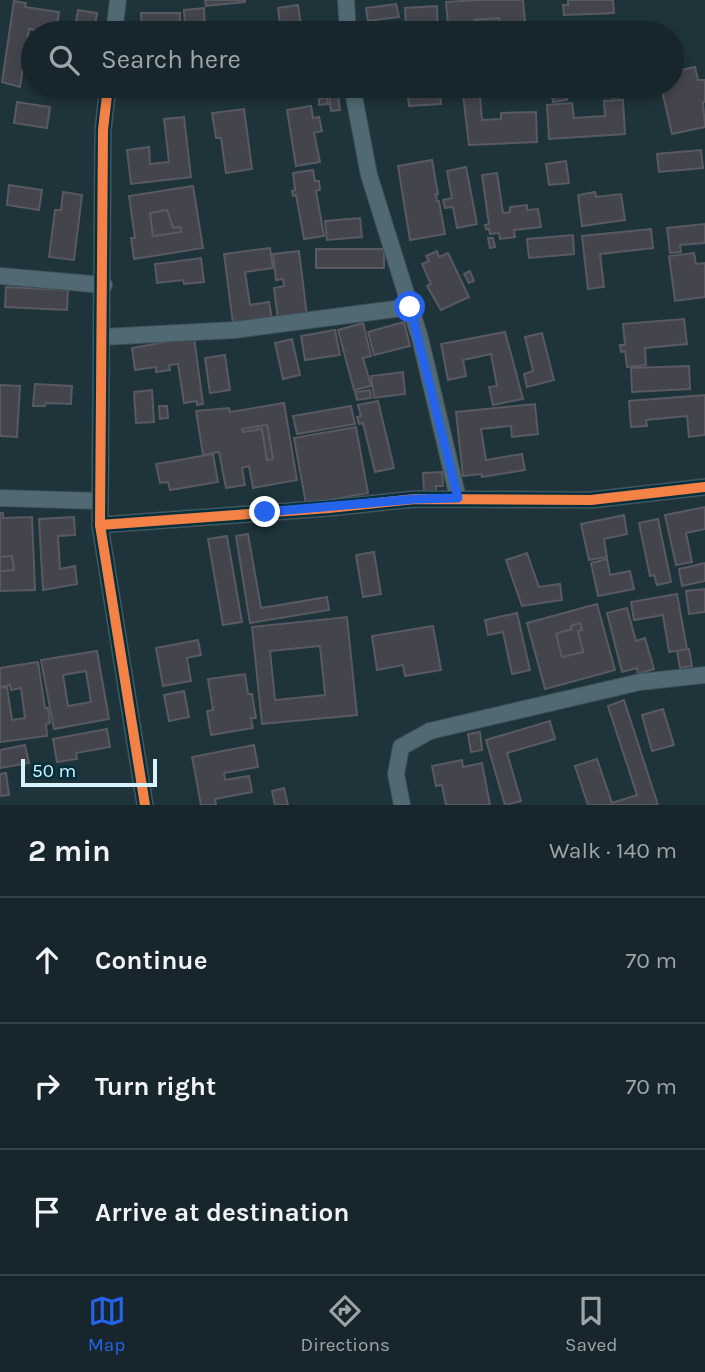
<!DOCTYPE html>
<html lang="en">
<head>
<meta charset="utf-8">
<style>
	body { margin:0; font-family:Karla,sans-serif; background:#1f2e34; color:#f1f3f6 }
	.scale { position:absolute; left:21px; bottom:18px; width:136px; box-sizing:border-box; padding-left:7px; border:4px solid #d7f3fe; border-top:0; font-size:19px; line-height:24px; white-space:nowrap; color:#d7f3fe; -webkit-text-stroke:5px #042f3c; paint-order:stroke }
	.stop { position:absolute; width:21px; height:21px; margin:-16px; border:5px solid #2563eb; border-radius:50%; background:#fff }
	.stop.end { background:#2563eb; border-color:#fff; box-shadow:0 2px 7px #0008 }
	.list { margin:0; padding:0; list-style:none }
	h2 { display:flex; justify-content:space-between; align-items:center; height:91px; margin:0; padding:0 28px; font-size:30px }
	h2 small { font-size:23px; font-weight:400; color:#9ea5a9 }
	.list li { display:grid; grid-template-columns:46px 1fr auto; gap:21px; align-items:center; box-sizing:border-box; height:126px; padding:0 28px; border-top:2px solid #354348 }
	.list b { display:block; font-size:26px; white-space:nowrap }
	.list em { font-size:23px; font-style:normal; color:#9ea5a9 }
	.icon { flex:none; width:38px; height:38px; fill:none; stroke:currentColor; stroke-width:2; stroke-linecap:round; stroke-linejoin:round }
	.map { position:relative; flex:none; width:705px; height:805px; overflow:hidden }
	.search { position:absolute; background:#16262c; box-shadow:0 4px 10px #0003; left:21px; right:21px; top:21px; height:77px; display:flex; align-items:center; gap:18px; box-sizing:border-box; padding:0 24px; border-radius:38px; color:#9ea5a9; font-size:26px }
	.sheet { height:469px; background:#16262c }
	nav { display:flex; justify-content:space-around; align-items:center; box-sizing:border-box; height:98px; border-top:2px solid #354348; background:#16262c; font-size:19px; color:#9ea5a9 }
	nav a { display:grid; justify-items:center; gap:4px }
	nav .on { color:#2563eb }
	.map>svg:first-child { display:block }
	.building { fill:#44444d; stroke:#595962; stroke-width:2; fill-rule:evenodd }
	.lines { fill:none; stroke-linecap:round; stroke-linejoin:round }
	.minor-casing { stroke:#3d4e54; stroke-width:18 }
	.minor { stroke:#506972; stroke-width:16 }
	.cycleway-casing { stroke:#042f3c; stroke-width:15 }
	.cycleway { stroke:#f48246; stroke-width:10 }
	.route { stroke:#2563eb; stroke-width:9 }
</style>
</head>
<body>
<div class="map">
<svg width="705" height="805" viewBox="0 0 705 805">
	<rect width="100%" height="100%" fill="#1e333a"/>
	<g class="building">
		<path d="M205,0H245V2L206,6Z"/>
		<path d="M478,0H523L526,33H501L499,18L475,20L476,33H457L456,25L448,26L446,2Z"/>
		<path d="M568,0H613L614,13L564,15L563,5H568Z"/>
		<path d="M14,1L26,3L25,7L59,12L56,33L29,29L20,87L2,82Z"/>
		<path d="M396,4L399,17L368,21L366,8Z"/>
		<path d="M298,5L302,33H281L278,8Z"/>
		<path d="M437,6L438,33H403V29H406L405,8Z"/>
		<path d="M204,8L205,33H142L141,13H180V29H185L184,10Z"/>
		<path d="M78,10L97,13L94,31L75,28Z"/>
		<path d="M499,18L501,33H476L475,20Z"/>
		<path d="M695,67L698,80H705V102H703L705,127L672,134L661,86H672V72Z"/>
		<path d="M36,86H68L67,91Z"/>
		<path d="M134,86H157V92L134,94Z"/>
		<path d="M184,86H208V88L185,89Z"/>
		<path d="M439,86L441,104L409,106L407,87Z"/>
		<path d="M462,86H508L509,96L480,97L482,120L501,119V113L536,112L537,142L469,145Z"/>
		<path d="M561,86H609V90L575,92V96L566,97L567,100L553,102L551,87Z"/>
		<path d="M611,86H621L623,97L612,98Z"/>
		<path d="M338,95L340,110L331,111L329,97Z"/>
		<path d="M327,97L328,104L319,105V99Z"/>
		<path d="M623,100L625,134L549,139L547,105L572,103L574,118L605,116L604,101Z"/>
		<path d="M17,102L50,107L47,128L14,123Z"/>
		<path d="M311,106L313,118L319,117L322,131L314,133L320,162L296,166L287,110Z"/>
		<path d="M244,109L252,169L226,173L221,138H216L212,113Z"/>
		<path d="M184,117L191,177L131,184L127,150L149,147L150,164L169,162L164,119Z"/>
		<path d="M701,150L703,168L659,172L657,154Z"/>
		<path d="M432,160L438,194H436L437,201H439L445,234L410,240L398,166Z"/>
		<path d="M566,161L569,183L549,185L546,164Z"/>
		<path d="M466,167L477,224L457,228L453,207L445,208L443,200L452,198L447,171Z"/>
		<path d="M313,170L315,181H319L320,190L316,191L324,236L304,239L296,195L293,196L292,191L295,190L293,173Z"/>
		<path d="M497,173L503,213L510,212V207L527,205V210L538,209L541,227L514,230L515,237L500,239L499,233L490,234L489,229H486L485,225L489,224L482,175Z"/>
		<path d="M9,185L42,190L39,210L7,205Z"/>
		<path d="M193,186L203,248L134,259L131,238H135L129,196ZM167,210L173,228L180,227L181,232L153,236L150,213Z"/>
		<path d="M63,192L82,195L74,260L49,257L55,210H61Z"/>
		<path d="M595,192L596,197L621,194L625,220L582,226L578,195Z"/>
		<path d="M167,210L173,228L180,227L181,232L153,236L150,213Z"/>
		<path d="M360,218L362,237L327,240L325,221Z"/>
		<path d="M705,224V243L680,245L681,252L670,253L667,228Z"/>
		<path d="M651,229L653,248L600,254L604,287L588,289L582,236Z"/>
		<path d="M573,235L574,254L529,258L527,239Z"/>
		<path d="M488,238H493L495,247L490,248Z"/>
		<path d="M270,248L273,268L245,272L250,305L269,302L272,319L233,324L224,254Z"/>
		<rect x="316" y="249" width="68" height="19"/>
		<path d="M299,251L307,316L278,320L274,288L284,286L283,279L276,280L273,254Z"/>
		<path d="M437,251L439,257L448,253L469,297L441,310L427,286L431,284L422,264L429,261L426,256Z"/>
		<path d="M694,253L696,264L705,263V297L675,301L669,256Z"/>
		<path d="M201,258L204,282L184,284L183,280L157,283L155,264Z"/>
		<path d="M470,271L474,281L469,283L464,274Z"/>
		<path d="M6,287L68,290L67,310L5,307Z"/>
		<path d="M684,319L687,344L645,348L646,365L627,367L625,351L621,352L620,345H625L623,324Z"/>
		<path d="M404,322L410,346L374,355L368,332Z"/>
		<path d="M363,323L371,356L363,358L371,386L354,390L338,330Z"/>
		<path d="M335,330L340,355L305,360L301,336Z"/>
		<path d="M505,332L523,399L493,405L489,387L497,386L491,354L463,360L466,376L448,380L441,344Z"/>
		<path d="M542,333L554,380L527,387L524,374L533,371L525,337Z"/>
		<path d="M194,337L203,404L197,405V401L184,403L178,364L169,365L170,370L156,372V367L135,370L132,348Z"/>
		<path d="M292,339L300,375L283,379L275,343Z"/>
		<path d="M225,355L230,390L210,393L205,358Z"/>
		<path d="M689,366L690,389L632,392L631,368Z"/>
		<path d="M403,372L405,394L374,398L371,376Z"/>
		<path d="M35,384L72,386L71,404L46,403L45,406H33Z"/>
		<path d="M0,385L20,386L17,437L0,436Z"/>
		<path d="M152,390L154,422L136,423L134,392Z"/>
		<path d="M370,390L371,398L357,400L355,392Z"/>
		<path d="M705,395V435L689,437L687,416L646,420L647,426L631,427L629,401Z"/>
		<path d="M378,401L394,468L375,472L363,423L359,424L357,417L361,416L358,405Z"/>
		<path d="M284,403L297,480L253,488L249,466L242,468L245,485L226,488L219,452L203,455L196,411L229,408L230,412ZM267,425L273,459L267,460L262,429L243,432L242,429Z"/>
		<path d="M535,404L538,434L512,437L511,426L481,429L486,460L522,454L525,470L482,477L481,474L463,476L456,412Z"/>
		<path d="M159,406H167L168,418L160,419Z"/>
		<path d="M351,406L355,424L297,434L293,416Z"/>
		<path d="M267,425L273,459L267,460L262,429L243,432L242,429Z"/>
		<path d="M356,427L368,493L306,504L294,438Z"/>
		<path d="M213,454L218,482L170,490L168,482L160,483L156,464Z"/>
		<path d="M442,472L443,486H436V491H424L423,473Z"/>
		<path d="M705,507V529L686,533L692,562L676,565L665,515Z"/>
		<path d="M0,513H3V518L32,517L35,590L0,591V571L14,570L12,556L0,557Z"/>
		<path d="M624,515L627,534L604,539L607,557L589,560L581,524Z"/>
		<path d="M74,517L75,535L58,536L60,569L75,566L77,584L43,590L39,519Z"/>
		<path d="M658,519L671,582L657,585L654,575L650,576L639,523Z"/>
		<path d="M248,534L261,608L327,597L329,610L250,623L236,536Z"/>
		<path d="M227,536L242,622L223,625L208,539Z"/>
		<path d="M374,552L381,594L363,597L356,555Z"/>
		<path d="M527,553L539,587L560,584L562,600L522,606L506,560Z"/>
		<path d="M12,556L14,570L0,571V557Z"/>
		<path d="M607,559L610,575L630,571L634,589L598,596L591,563Z"/>
		<path d="M705,563V581L682,586L679,569Z"/>
		<path d="M705,589V612L689,614L686,591Z"/>
		<path d="M677,594L687,649L669,652L663,615L634,620L631,602Z"/>
		<path d="M597,604L615,670L545,689L527,623ZM580,623L582,630L578,631L583,652L562,657L556,634L572,629L571,626Z"/>
		<path d="M627,608L636,641L645,638L654,669L638,674L637,668L622,672L607,613Z"/>
		<path d="M517,613L530,670L512,674L503,632L488,635L485,620Z"/>
		<path d="M347,617L357,715L262,724L252,627ZM320,646L325,695L275,700L270,651Z"/>
		<path d="M580,623L582,630L578,631L583,652L562,657L556,634L572,629L571,626Z"/>
		<path d="M433,626L441,670L405,676L403,665L377,670L372,636Z"/>
		<path d="M198,640L201,655L187,658L191,681L163,686L156,648Z"/>
		<path d="M689,649L692,666L680,668L677,651Z"/>
		<path d="M97,651L109,719L54,729L41,660ZM86,671L91,702L68,706L63,675Z"/>
		<path d="M38,662L45,708H48L50,723L46,724L47,736L0,742V688L7,687L12,720L25,718L21,688L11,690L10,685L0,687V668Z"/>
		<path d="M245,674L248,694H252L256,718H251L253,728L211,735L207,711L213,710L208,679Z"/>
		<path d="M184,691L189,717L169,721L164,695Z"/>
		<path d="M624,700L658,805H588L575,766L597,759L612,803L637,795L608,706Z"/>
		<path d="M663,709L674,745L652,751L642,715Z"/>
		<path d="M550,721L555,739L507,753L521,801L505,805L486,740Z"/>
		<path d="M107,729L110,747L76,753L77,759L57,762L53,739Z"/>
		<path d="M480,732L482,750L471,752L468,734Z"/>
		<path d="M25,745L29,763L0,768V750Z"/>
		<path d="M254,745L258,767L224,773L225,780L249,776L252,792L215,799L216,805H201L192,757Z"/>
		<path d="M462,760L463,767L482,763L490,805H446L442,785L436,786L432,766Z"/>
		<path d="M6,773L9,795L0,796V774Z"/>
		<path d="M284,788L288,805H275L272,791Z"/>
	</g>
	<g class="lines">
		<defs>
			<g id="minor">
				<path d="M346,0L348,33"/>
				<path d="M114,33L118,0"/>
				<path d="M108,86L103,130L100,525L145,805"/>
				<path d="M352,86L369,175L420,338L458,498"/>
				<path d="M0,276L104,285"/>
				<path d="M102,337L234,330L410,307"/>
				<path d="M0,498L99,501"/>
				<path d="M100,525L329,508L415,499L591,500L705,487"/>
				<path d="M402,805L396,774L401,747L430,731L640,682L705,675"/>
			</g>
		</defs>
		<use href="#minor" class="minor-casing"/>
		<use href="#minor" class="minor"/>
		<defs>
			<g id="cycleway">
				<path d="M108,86L103,130L100,525L145,805"/>
				<path d="M100,525L329,508L415,499L591,500L705,487"/>
			</g>
		</defs>
		<use href="#cycleway" class="cycleway-casing"/>
		<use href="#cycleway" class="cycleway"/>
	</g>
	<g class="lines">
		<path class="route" d="M265,512L415,499L458,498L410,307"/>
	</g>
</svg>
<div class="scale">50 m</div>
<div class="stop" style="left:410px;top:307px"></div>
<div class="stop end" style="left:265px;top:512px"></div>
<div class="search"><svg class="icon" aria-label="search" viewBox="0 0 24 24"><circle cx="10" cy="10" r="6"/><path d="M15 15l6 6"/></svg>Search here</div>
</div>
<section class="sheet">
<h2>2 min<small>Walk · 140 m</small></h2>
<ul class="list">
<li><svg class="icon" aria-label="ahead" viewBox="0 0 24 24"><path d="M12 20V5M6 11l6-6 6 6"/></svg><div><b>Continue</b></div><em>70 m</em></li>
<li><svg class="icon" aria-label="right" viewBox="0 0 24 24"><path d="M7 20v-9h11M14 6l5 5-5 5"/></svg><div><b>Turn right</b></div><em>70 m</em></li>
<li><svg class="icon" aria-label="arrive" viewBox="0 0 24 24"><path d="M6 21V4h12l-3 4 3 4H6"/></svg><div><b>Arrive at destination</b></div></li>
</ul>
</section>
<nav>
<a class="on"><svg class="icon" aria-label="map" viewBox="0 0 24 24"><path d="M3 6l6-2 6 2 6-2v14l-6 2-6-2-6 2zM9 4v14M15 6v14"/></svg>Map</a>
<a><svg class="icon" aria-label="directions" viewBox="0 0 24 24"><path d="M12 3l9 9-9 9-9-9zM9 14v-3h6M13 9l2 2-2 2"/></svg>Directions</a>
<a><svg class="icon" aria-label="saved" viewBox="0 0 24 24"><path d="M7 4h10v16l-5-4-5 4z"/></svg>Saved</a>
</nav>
</body>
</html>
